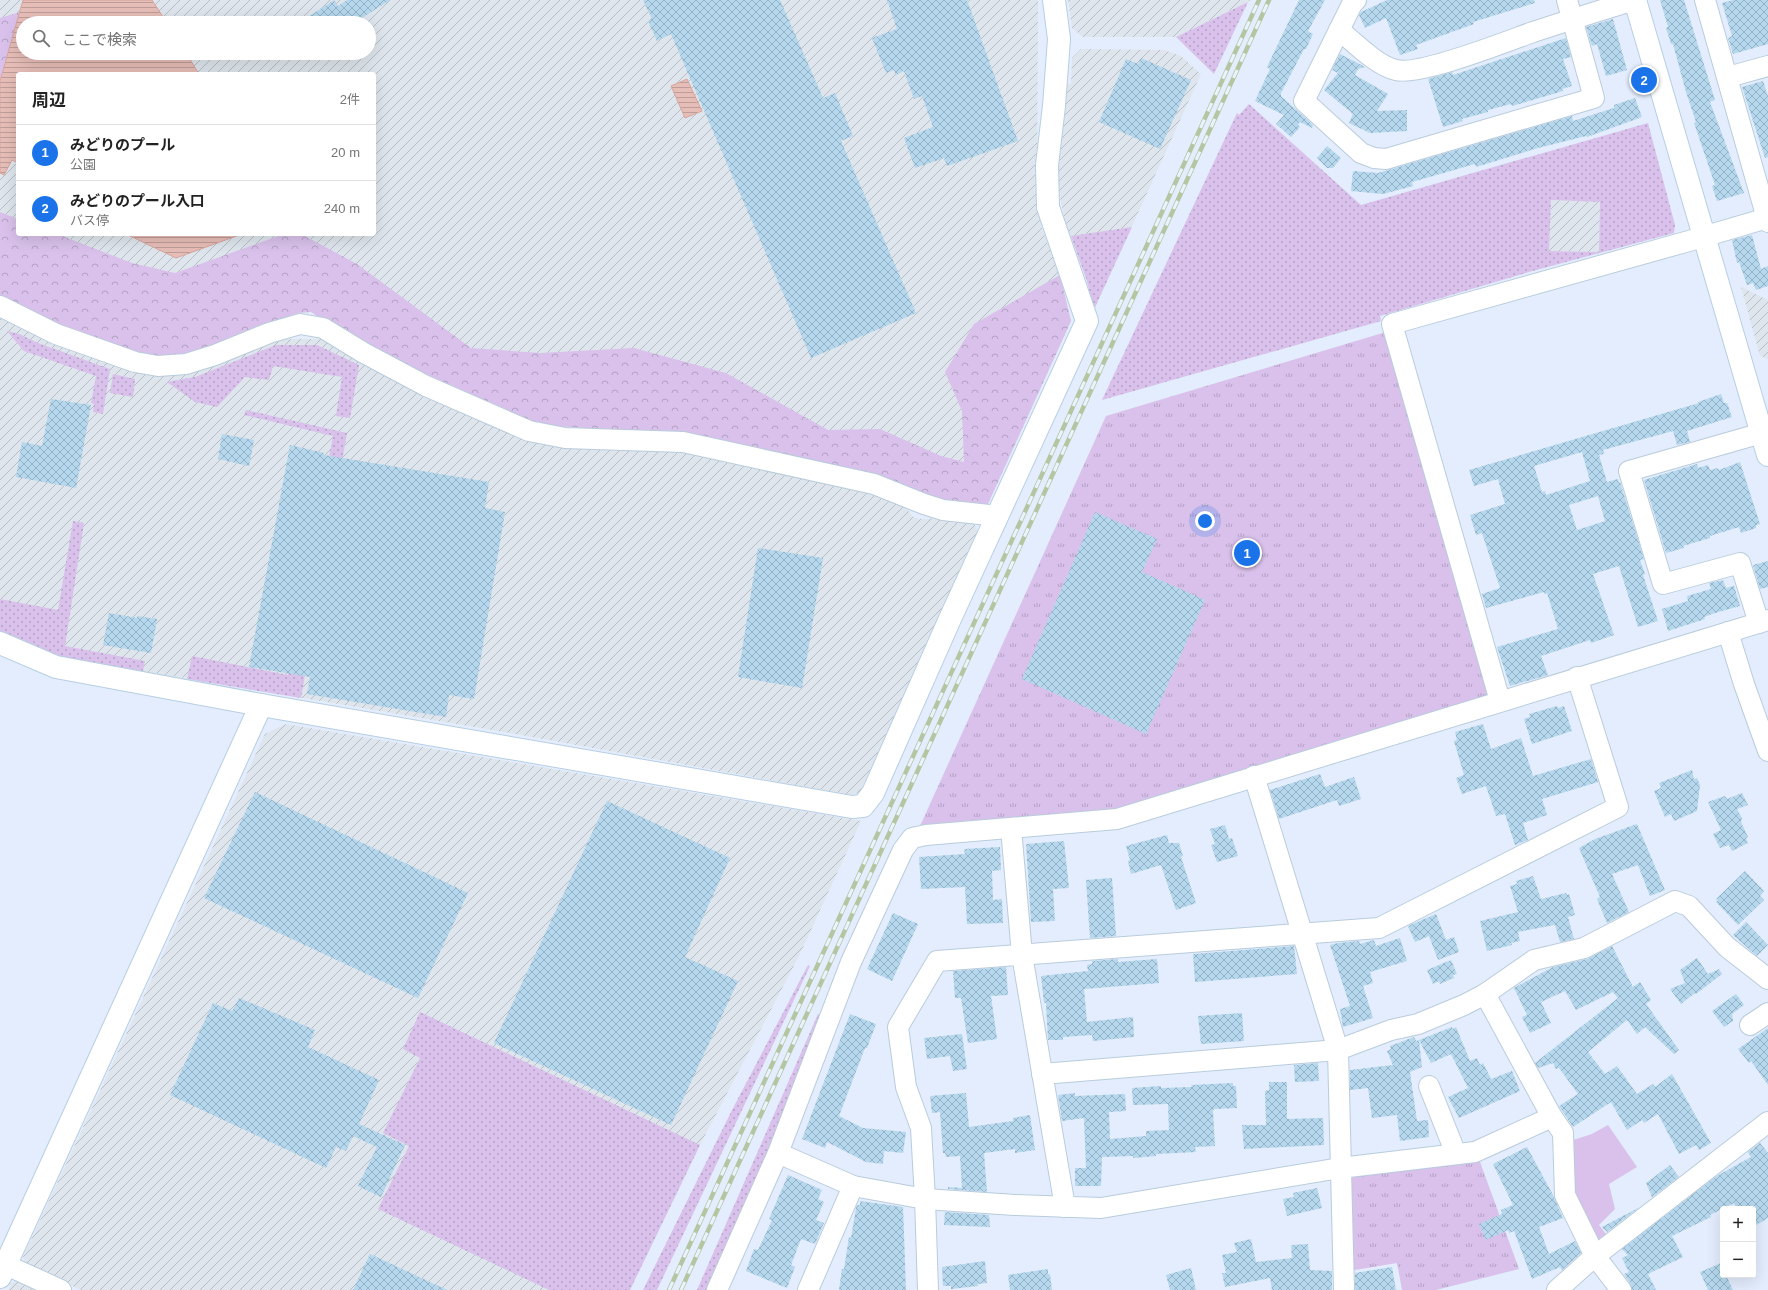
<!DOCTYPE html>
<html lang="ja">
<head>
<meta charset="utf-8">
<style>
	body { margin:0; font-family:Helvetica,"Noto Sans JP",sans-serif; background:#f6f6f6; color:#222 }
	.controls { position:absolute; right:12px; bottom:12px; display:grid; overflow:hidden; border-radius:4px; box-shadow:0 4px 16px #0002 }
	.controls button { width:36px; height:36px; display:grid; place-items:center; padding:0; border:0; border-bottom:1px solid #e0e0e0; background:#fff; color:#222; font:20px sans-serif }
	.you { position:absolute; left:1205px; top:521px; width:14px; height:14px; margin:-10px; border:3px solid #fff; border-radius:50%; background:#1a73e8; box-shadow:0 0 0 6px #1a73e833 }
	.badge { display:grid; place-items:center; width:26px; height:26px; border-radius:50%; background:#1a73e8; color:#fff; font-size:13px; font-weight:700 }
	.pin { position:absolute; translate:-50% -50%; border:2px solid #fff; box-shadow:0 1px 4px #0006 }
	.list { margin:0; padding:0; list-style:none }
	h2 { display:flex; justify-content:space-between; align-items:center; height:52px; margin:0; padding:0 16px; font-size:17px }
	h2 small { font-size:13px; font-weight:400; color:#767676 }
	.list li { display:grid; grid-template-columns:26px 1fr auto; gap:12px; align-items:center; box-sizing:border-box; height:56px; padding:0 16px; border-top:1px solid #e0e0e0 }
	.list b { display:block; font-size:15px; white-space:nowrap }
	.list p { margin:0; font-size:13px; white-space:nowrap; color:#767676 }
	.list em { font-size:13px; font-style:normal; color:#767676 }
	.icon { flex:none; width:22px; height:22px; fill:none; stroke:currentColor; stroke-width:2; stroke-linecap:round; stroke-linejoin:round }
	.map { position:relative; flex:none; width:1768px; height:1290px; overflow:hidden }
	.search { position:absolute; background:#fff; box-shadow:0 4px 16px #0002; left:16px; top:16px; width:360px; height:44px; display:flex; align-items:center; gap:10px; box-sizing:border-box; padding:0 14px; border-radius:22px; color:#767676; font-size:15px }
	.panel { position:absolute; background:#fff; box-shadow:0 4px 16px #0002; left:16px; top:72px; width:360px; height:164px; border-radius:4px }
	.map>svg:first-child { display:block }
	.industrial { fill:url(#industrial-furrows); fill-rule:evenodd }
	.grass { fill:url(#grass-dots); fill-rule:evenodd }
	.forest { fill:url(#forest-crowns) }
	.park { fill:url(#park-tufts) }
	.garden { fill:#d9c1eb }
	.water { fill:url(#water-rules); stroke:#d9a59d }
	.building { fill:url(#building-cross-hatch); fill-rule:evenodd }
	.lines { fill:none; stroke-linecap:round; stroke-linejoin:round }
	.street-casing { stroke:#b9ccdc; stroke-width:22 }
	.secondary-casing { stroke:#b7cee2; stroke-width:24 }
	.street { stroke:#fff; stroke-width:20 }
	.secondary { stroke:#fff; stroke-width:22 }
	.rail-casing { stroke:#b3c6a1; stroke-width:4.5 }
	.rail { stroke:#eaf2ff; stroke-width:3; stroke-dasharray:9; stroke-linecap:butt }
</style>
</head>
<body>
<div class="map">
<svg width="1768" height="1290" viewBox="0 0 1768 1290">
	<defs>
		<pattern id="industrial-furrows" width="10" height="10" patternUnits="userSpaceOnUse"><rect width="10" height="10" fill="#dee5ec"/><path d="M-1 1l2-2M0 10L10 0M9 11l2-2" fill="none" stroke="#b6bdc4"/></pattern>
		<pattern id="grass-dots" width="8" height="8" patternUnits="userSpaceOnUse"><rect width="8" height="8" fill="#d9c1eb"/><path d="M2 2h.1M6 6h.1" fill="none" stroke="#b2a1c3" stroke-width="1.8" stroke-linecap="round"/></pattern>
		<pattern id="forest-crowns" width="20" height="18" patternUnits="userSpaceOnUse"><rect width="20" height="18" fill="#d9c1eb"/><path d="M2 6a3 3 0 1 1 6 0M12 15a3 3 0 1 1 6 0" fill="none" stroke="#b2a1c3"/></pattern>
		<pattern id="park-tufts" width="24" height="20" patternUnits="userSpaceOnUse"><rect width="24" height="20" fill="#d9c1eb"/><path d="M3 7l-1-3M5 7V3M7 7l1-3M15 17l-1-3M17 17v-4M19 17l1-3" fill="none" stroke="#b2a1c3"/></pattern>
		<pattern id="water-rules" width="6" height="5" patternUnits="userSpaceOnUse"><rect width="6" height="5" fill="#e7bdb7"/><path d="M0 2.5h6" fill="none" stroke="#bd9d99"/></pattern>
		<pattern id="building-cross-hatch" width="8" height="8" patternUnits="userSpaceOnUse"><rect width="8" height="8" fill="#b5d8ee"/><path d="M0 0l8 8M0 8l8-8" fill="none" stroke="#95b3c5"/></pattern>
	</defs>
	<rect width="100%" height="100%" fill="#e3edfd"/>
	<g class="industrial">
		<path d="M0,0H1038L1037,202L1042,229L1060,275L1071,321L988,504L688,435L555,426L532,421L329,324L311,312L94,338L34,314L0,296ZM23,23H369V53H23ZM18,74H374V234H18Z"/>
		<path d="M1068,0H1251L1176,37H1083L1072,28Z"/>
		<path d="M1081,49L1164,50L1181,56L1201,74L1094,310L1087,281L1065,220L1059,193L1058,177L1067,84H1071L1072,58Z"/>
		<path d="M1551,200L1600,202L1599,252L1549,251Z"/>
		<path d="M1741,287L1768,300V359L1760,356Z"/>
		<path d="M0,316L146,374L274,339H323L488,423L669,451L695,453L875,494L907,509L912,516L918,519L946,518L973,522L978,531L860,792L852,795L510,733L61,657L0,631Z"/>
		<path d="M286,724L861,821L799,956L700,1145L630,1290H81L26,1265L23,1257L265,734Z"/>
		<path d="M19,1280L41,1290H8L11,1283Z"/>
	</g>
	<g class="grass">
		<path d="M1248,2L1214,74L1176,37Z"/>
		<path d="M1249,104L1361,205L1648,123L1675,225L1674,233L1529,272L1380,316L1381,321L1102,400L1237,113L1239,115ZM1551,200L1600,202L1599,252L1549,251Z"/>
		<path d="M1132,227L1096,305L1094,310L1087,281L1071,236Z"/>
		<path d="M7,331L19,334L38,343L110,369L103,414L93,412L94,404L91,403L96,376L24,351Z"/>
		<path d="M276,345H317L359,365L350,418L336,416L342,377L273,366L269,380L245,377L217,407L195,402L167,382L195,377Z"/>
		<path d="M113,374L135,379L133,397L110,393Z"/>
		<path d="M246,410L347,433L301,698L187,679L192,656L288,675L333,436L244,415Z"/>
		<path d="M73,521L84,523L65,646L145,661L143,671L61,657L0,631V599L58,610Z"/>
		<path d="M808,965L810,966L657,1290H643L732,1110Z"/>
		<path d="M420,1012L700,1145L630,1290H549L378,1209L409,1146L383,1133L420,1058L403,1049Z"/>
		<path d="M818,1014L822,1016L801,1077L708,1290H697Z"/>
	</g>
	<g class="forest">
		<path d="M20,12L0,81V18Z"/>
		<path d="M0,212L18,219V234H57L132,263L175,273L284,234H301L357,264L471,348L540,353L634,348L726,373L828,430L880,429L941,456L964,462L962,411L945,372L974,324L1060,275L1071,321L988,504L968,506L688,435L555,426L532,421L412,368L329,324L311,312L297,313L189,357L154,356L133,352L94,338L34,314L0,296Z"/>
	</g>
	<g class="park">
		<path d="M1386,332L1490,691L1486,696L1110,811L920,826L1106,416Z"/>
		<path d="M1479,1159L1519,1269L1436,1290H1402L1397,1263L1349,1271L1350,1175Z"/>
	</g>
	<path class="garden" d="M1608,1125L1637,1167L1609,1184L1615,1209L1599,1225L1609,1238L1598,1242L1575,1199L1570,1141L1592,1134Z"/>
	<g class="water">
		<path d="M23,0H152L167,23H23V53H186L199,74H18V163L12,160L4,175L0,173V81Z"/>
		<path d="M687,79L702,111L685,118L671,86Z"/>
		<path d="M126,234H242L176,258Z"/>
	</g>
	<g class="building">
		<path d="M334,0L338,6L347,0H390L354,23H299Z"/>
		<path d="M643,0H780L823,98L835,93L853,136L841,141L916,313L811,358L671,34L657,41L648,21L652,19Z"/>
		<path d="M887,0H967L1018,141L947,166L944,158L915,168L904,138L933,127L922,96L914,99L904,71L896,75L894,70L886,73L872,38L897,29Z"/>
		<path d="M1299,0H1325L1308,31L1313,34L1306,49H1304L1281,93V96L1313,125L1312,128L1300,122L1298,125L1300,127L1291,137L1276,124L1284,115L1255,101L1270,69L1267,67Z"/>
		<path d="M1387,0H1534L1535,3L1473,22L1474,24L1416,45L1418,49L1400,55L1386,18L1365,28L1359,15L1361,12Z"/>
		<path d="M1660,0H1684L1715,100L1710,102L1744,193L1717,201L1712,186L1715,185L1694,123L1696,122L1686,92L1673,44H1671L1666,28L1668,27Z"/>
		<path d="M1733,0H1768V44L1733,54L1728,38L1732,36L1722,3Z"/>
		<path d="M1613,19L1627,70L1606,76L1597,44L1592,46L1586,27Z"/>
		<path d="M1566,38L1571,57L1563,59L1572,86L1562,89L1563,91L1512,106L1511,104L1488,110V112L1462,119L1463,121L1443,127L1428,79L1452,72L1453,75Z"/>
		<path d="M1340,54L1365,67L1358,69L1355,75L1388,94L1377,111L1407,110V131L1370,133L1349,123L1353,114L1324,90L1338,73L1332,70Z"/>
		<path d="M1141,58L1191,80L1160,149L1099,122L1126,59L1138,64Z"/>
		<path d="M1763,81L1768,96V157L1765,158L1742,87Z"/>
		<path d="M1635,98L1642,117L1587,137L1586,136L1538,148L1476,167L1475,164L1412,182L1413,186L1383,194L1351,191L1353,171L1378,173L1572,116L1573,121L1614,108V105Z"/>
		<path d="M1327,146L1341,158L1333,168H1327L1317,158Z"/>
		<path d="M1752,235L1761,269L1768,266V286L1756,290L1753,283L1747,285L1739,262L1737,263L1732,240Z"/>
		<path d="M1721,394L1724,403H1727L1732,417L1687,431L1690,442L1677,445L1673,431L1603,450L1604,454L1599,455L1607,482L1618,479L1619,483L1620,482L1644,559L1640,560L1645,574L1643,575L1658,621L1638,627L1619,566L1593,574L1614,635L1591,643L1590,640L1541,656L1548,675L1510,686L1497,647L1558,629L1547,593L1545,594L1544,592L1486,608L1482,594L1500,588L1482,533L1476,535L1470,515L1505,504L1498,479L1474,486L1469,470L1699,403L1698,402ZM1582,452L1590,481L1546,495L1545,491L1542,492L1534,466ZM1598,496L1605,521L1577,530L1569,505Z"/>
		<path d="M51,399L91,405L76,488L16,477L22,442L42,446Z"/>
		<path d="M222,434L254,440L249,466L218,459Z"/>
		<path d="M290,445L324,453V455L489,482L485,508L505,512L474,699L449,695L446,717L307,694L310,677L249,667Z"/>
		<path d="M1740,462L1760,524L1756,525V528L1741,533L1739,527L1710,536V538L1683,546L1684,548L1666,553L1644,480L1697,464L1698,468L1708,465L1710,470L1718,468L1719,470Z"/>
		<path d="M1095,512L1157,539L1142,572L1205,600L1146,734L1022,679Z"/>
		<path d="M758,548L823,558L802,688L738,677Z"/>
		<path d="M1768,561V587L1760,589L1753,565Z"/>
		<path d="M1723,580L1726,588L1734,586L1740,606L1715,613L1704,617L1705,619L1668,631L1662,609L1688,601L1687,596L1711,589L1709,583Z"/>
		<path d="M109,613L137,618V616L157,619L151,653L103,645Z"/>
		<path d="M1557,706L1558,708L1564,706L1572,731L1532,744L1524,719L1530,717L1529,714Z"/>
		<path d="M1483,724L1491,749L1521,738L1533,776L1591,759L1598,782L1542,799L1547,815L1523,823L1528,840L1515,845L1505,814L1496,816L1486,786L1462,794L1456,778L1464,775L1454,741L1457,740L1455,732Z"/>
		<path d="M1692,770L1694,779L1697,778L1700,785L1697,811L1674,821L1671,814L1665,817L1654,791L1661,788L1659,783Z"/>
		<path d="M1320,774L1325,787L1354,777L1361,799L1339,806L1337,800L1279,819L1270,790Z"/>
		<path d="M255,792L468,893L418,998L204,898Z"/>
		<path d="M1742,793L1748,805L1737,809L1742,818L1741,822L1748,837L1746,838L1748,843L1732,851L1729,845L1720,848L1713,834L1721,830L1708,802L1725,796L1727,799Z"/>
		<path d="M607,801L730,858L685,957L738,981L671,1125L494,1043Z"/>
		<path d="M1637,824L1665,890L1650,896L1638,865L1612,874L1629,912L1607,923L1597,899L1600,897L1579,848L1595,839Z"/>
		<path d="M1225,825L1229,839L1232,838L1238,856L1217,862L1211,845L1215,844L1210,829Z"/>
		<path d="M1167,835L1169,843H1179L1183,856L1181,857L1196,903L1176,910L1161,865L1131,874L1128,861L1130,860L1126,846Z"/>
		<path d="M1064,841L1069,888L1053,889L1055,921L1031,922L1026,844Z"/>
		<path d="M1000,847L1001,870L992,871L993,900L1002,899L1003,923L967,924L965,887L921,889L919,857L965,854L964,849Z"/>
		<path d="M1745,871L1764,891L1760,896L1764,900L1738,925L1716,902L1718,900L1716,899Z"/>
		<path d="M1533,876L1541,899L1566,893L1567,895L1569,894L1575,915L1568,917L1574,939L1560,942L1555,925L1518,932L1520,941L1511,943L1512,945L1487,951L1480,921L1518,912L1510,886L1517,884L1516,881Z"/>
		<path d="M1112,878L1116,936L1090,938L1086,880Z"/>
		<path d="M893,913L918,924L892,981L867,969Z"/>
		<path d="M1436,914L1446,940L1454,937L1459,952L1438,960L1429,936L1415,942L1408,926Z"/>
		<path d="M1746,922L1768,945L1757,956L1733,935Z"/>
		<path d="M1400,938L1407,961L1370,972L1373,983L1363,986L1373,1018L1343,1027L1340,1009L1350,1006L1330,945L1338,943L1359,941L1360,944L1374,940L1376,946Z"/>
		<path d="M1294,946L1297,974L1195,982L1193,954Z"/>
		<path d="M1612,946L1633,987L1640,982L1651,1000L1646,1004L1679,1050L1674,1054L1645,1027L1637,1034L1627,1020L1588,1052L1605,1074L1617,1066L1637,1094L1653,1084L1655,1087L1672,1074L1711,1143L1699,1150L1696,1145L1679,1154L1658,1114L1644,1123L1642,1120L1627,1130L1611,1102L1573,1127L1559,1106L1578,1094L1559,1068L1556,1069L1553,1063L1538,1068L1535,1063L1618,998L1613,992L1576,1010L1565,991L1541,1002L1551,1023L1530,1033L1522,1017L1527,1015L1514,988L1553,967L1587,959Z"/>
		<path d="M1697,958L1708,974L1719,969L1722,974L1696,994L1695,993L1681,1004L1670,989L1685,983L1680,970Z"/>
		<path d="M1118,959V962L1157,959L1159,983L1084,989L1087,1022L1133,1017L1134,1037L1093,1041L1092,1035L1063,1037V1040H1048L1046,1003H1044L1041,976L1088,971L1087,965L1092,964V961Z"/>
		<path d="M1451,960L1457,974L1453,975L1454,978L1440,984L1439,981L1433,984L1427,970Z"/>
		<path d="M1006,967L1008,995L991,996L997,1039L968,1043L961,998H955L953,971Z"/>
		<path d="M1736,994L1744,1005L1732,1014L1733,1021L1724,1027L1712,1011Z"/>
		<path d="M239,998L315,1030L308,1047L379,1080L359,1124L405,1145L381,1197L358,1186L377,1147L353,1136L346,1151L336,1147L326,1168L170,1095L213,1003L232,1011Z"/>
		<path d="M1242,1013L1244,1041L1201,1044L1198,1016Z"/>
		<path d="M850,1014L876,1024L867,1048H865L839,1116L863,1128L906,1132L903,1153L884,1151L883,1164L866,1162L827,1142L825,1148L802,1139Z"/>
		<path d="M1452,1027V1029L1456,1027L1470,1061L1477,1058L1480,1065L1483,1063L1491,1079L1512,1071L1520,1091L1459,1118L1448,1097L1468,1088L1451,1054L1431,1063L1419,1040Z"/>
		<path d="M1768,1028V1085L1751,1061L1749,1063L1738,1049Z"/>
		<path d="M962,1034L967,1069L953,1071L950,1056L927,1059L924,1038Z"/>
		<path d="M1414,1037L1416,1041L1419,1040L1422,1067L1410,1072L1417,1121L1428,1120L1429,1137L1400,1141L1397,1115L1372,1118L1368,1088L1350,1090V1070L1393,1065L1387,1051L1391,1049L1390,1046Z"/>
		<path d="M1318,1063L1319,1081L1295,1082L1294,1065Z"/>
		<path d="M1269,1082H1287V1119L1323,1118L1324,1145L1244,1149L1242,1125H1266L1265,1091L1269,1090Z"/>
		<path d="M1233,1083V1086H1236L1237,1108L1214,1109L1213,1111L1215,1146L1195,1147L1196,1152L1156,1154V1156L1133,1158V1156L1102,1157L1101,1186H1075V1168H1086L1084,1118L1062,1121L1058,1095L1075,1093V1096L1125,1094L1126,1111L1109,1112L1110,1139L1146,1136V1131L1169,1130L1168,1104L1133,1105L1132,1088L1161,1086V1088L1192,1087L1191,1085Z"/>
		<path d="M966,1093L969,1127L1013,1121V1118L1030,1115L1035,1150L1015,1153V1149L984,1153L987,1192L948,1189V1187L962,1188L960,1156L946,1157L945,1153H943L940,1112L932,1113L930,1096Z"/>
		<path d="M1760,1143L1768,1153V1218L1753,1227V1209H1737L1734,1203L1710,1215L1711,1217L1672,1236L1683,1257L1648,1274L1656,1290H1632L1630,1283L1624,1274L1629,1272L1622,1258L1628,1255L1622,1249L1715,1177L1751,1157L1748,1152Z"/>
		<path d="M1527,1147L1553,1195L1563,1218L1539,1227L1549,1254L1575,1241L1581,1253L1562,1270L1560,1267L1532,1279L1514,1231L1509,1233L1508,1230L1486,1240L1479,1224L1502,1214L1501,1210L1513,1205L1493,1164Z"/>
		<path d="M1670,1165L1679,1177L1652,1197L1646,1183Z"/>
		<path d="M788,1175L822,1190L818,1199L824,1202L816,1220L824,1223L815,1244L801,1239L791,1265L795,1267L787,1288L746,1271L754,1249L758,1250L772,1220L769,1219Z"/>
		<path d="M1317,1188L1322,1208L1287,1216L1283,1199L1294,1197L1293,1193Z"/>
		<path d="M860,1201L903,1207L906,1290H839L842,1269H844L849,1237L851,1238L856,1208L857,1205H860Z"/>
		<path d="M1640,1207L1607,1232L1602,1227Z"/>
		<path d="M945,1212L989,1215L990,1227L944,1225Z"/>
		<path d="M1251,1239L1256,1262L1292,1258L1291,1245L1308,1244L1310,1270L1332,1271V1290H1272L1270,1278L1225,1287L1222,1273H1226L1222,1255L1237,1252L1234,1243Z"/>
		<path d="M370,1254L447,1290H353Z"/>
		<path d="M985,1261L987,1283L978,1284V1286L951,1289V1286H943L942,1267Z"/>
		<path d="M1721,1263L1723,1268V1275H1726L1733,1290H1708L1700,1272Z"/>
		<path d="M1392,1267L1396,1290H1355V1273Z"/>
		<path d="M1191,1268L1196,1290H1170L1166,1275Z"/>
		<path d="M1048,1269V1274H1050L1052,1290H1010L1008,1275Z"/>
	</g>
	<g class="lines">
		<defs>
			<g id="street">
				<path d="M1356,0L1352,4L1304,101L1361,153L1374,158L1386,159L1594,98L1567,0"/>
				<path d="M1705,0L1768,222"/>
				<path d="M1339,30C1354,42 1377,66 1396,70C1420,76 1505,42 1533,32C1567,21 1601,10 1635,0"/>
				<path d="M1728,77L1768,66"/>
				<path d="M0,306L56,334L135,362L158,366L186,364L215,355L269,333L300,324L323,328L364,353L426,386L529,431L565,438L683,442L874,484L924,504L943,510L998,516"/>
				<path d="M1759,623L1740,563L1663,584L1629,471L1762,433"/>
				<path d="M1728,632L1744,684L1768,751"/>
				<path d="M1500,701L1392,324L1689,241L1767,218"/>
				<path d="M1254,776L1338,1050L1344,1290"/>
				<path d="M1011,828L1022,955L1065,1207"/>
				<path d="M1485,994L1534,960L1584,948L1675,901L1689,906L1727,947L1768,979"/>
				<path d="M1750,1025L1768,1013"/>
				<path d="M1042,1074L1338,1050L1391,1030L1418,1024L1464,1005L1485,994L1552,1117L1563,1133L1565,1195L1595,1256L1621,1290"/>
				<path d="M1429,1086L1456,1154"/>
				<path d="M778,1153L853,1186L925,1199L1015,1205L1101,1208L1340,1168L1475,1152L1552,1117"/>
				<path d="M6,1265L61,1290"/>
				<path d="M717,1290L778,1153L851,962L903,850L912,838L926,835L1117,819L1768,620"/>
				<path d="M808,1290L853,1186"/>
				<path d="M928,1290L925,1199L921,1128L906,1087L898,1027L937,961L1379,928L1618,807L1577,677"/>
				<path d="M1557,1290L1595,1256L1768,1122"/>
			</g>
			<g id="secondary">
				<path d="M1635,0L1768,455"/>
				<path d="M0,643L56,667L261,705L852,807L863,806L873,793L949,621L1087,321L1048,207L1047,165L1054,106L1059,39L1054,0"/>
				<path d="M0,1277L261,705"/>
			</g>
		</defs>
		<use href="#street" class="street-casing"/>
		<use href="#secondary" class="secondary-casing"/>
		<use href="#street" class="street"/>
		<use href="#secondary" class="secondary"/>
		<defs>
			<g id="rail">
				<path d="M669,1290L1259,0"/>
				<path d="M681,1290L1269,0"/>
			</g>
		</defs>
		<use href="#rail" class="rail-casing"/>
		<use href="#rail" class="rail"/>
	</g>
</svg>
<div class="controls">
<button>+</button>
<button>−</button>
</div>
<div class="you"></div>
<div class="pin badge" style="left:1247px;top:553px">1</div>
<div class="pin badge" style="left:1644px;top:80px">2</div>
<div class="search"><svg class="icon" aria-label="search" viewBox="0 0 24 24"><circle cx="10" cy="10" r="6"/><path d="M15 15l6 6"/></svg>ここで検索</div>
<section class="panel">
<h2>周辺<small>2件</small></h2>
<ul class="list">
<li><span class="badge">1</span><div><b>みどりのプール</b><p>公園</p></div><em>20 m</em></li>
<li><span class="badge">2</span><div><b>みどりのプール入口</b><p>バス停</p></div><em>240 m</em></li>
</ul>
</section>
</div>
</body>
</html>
